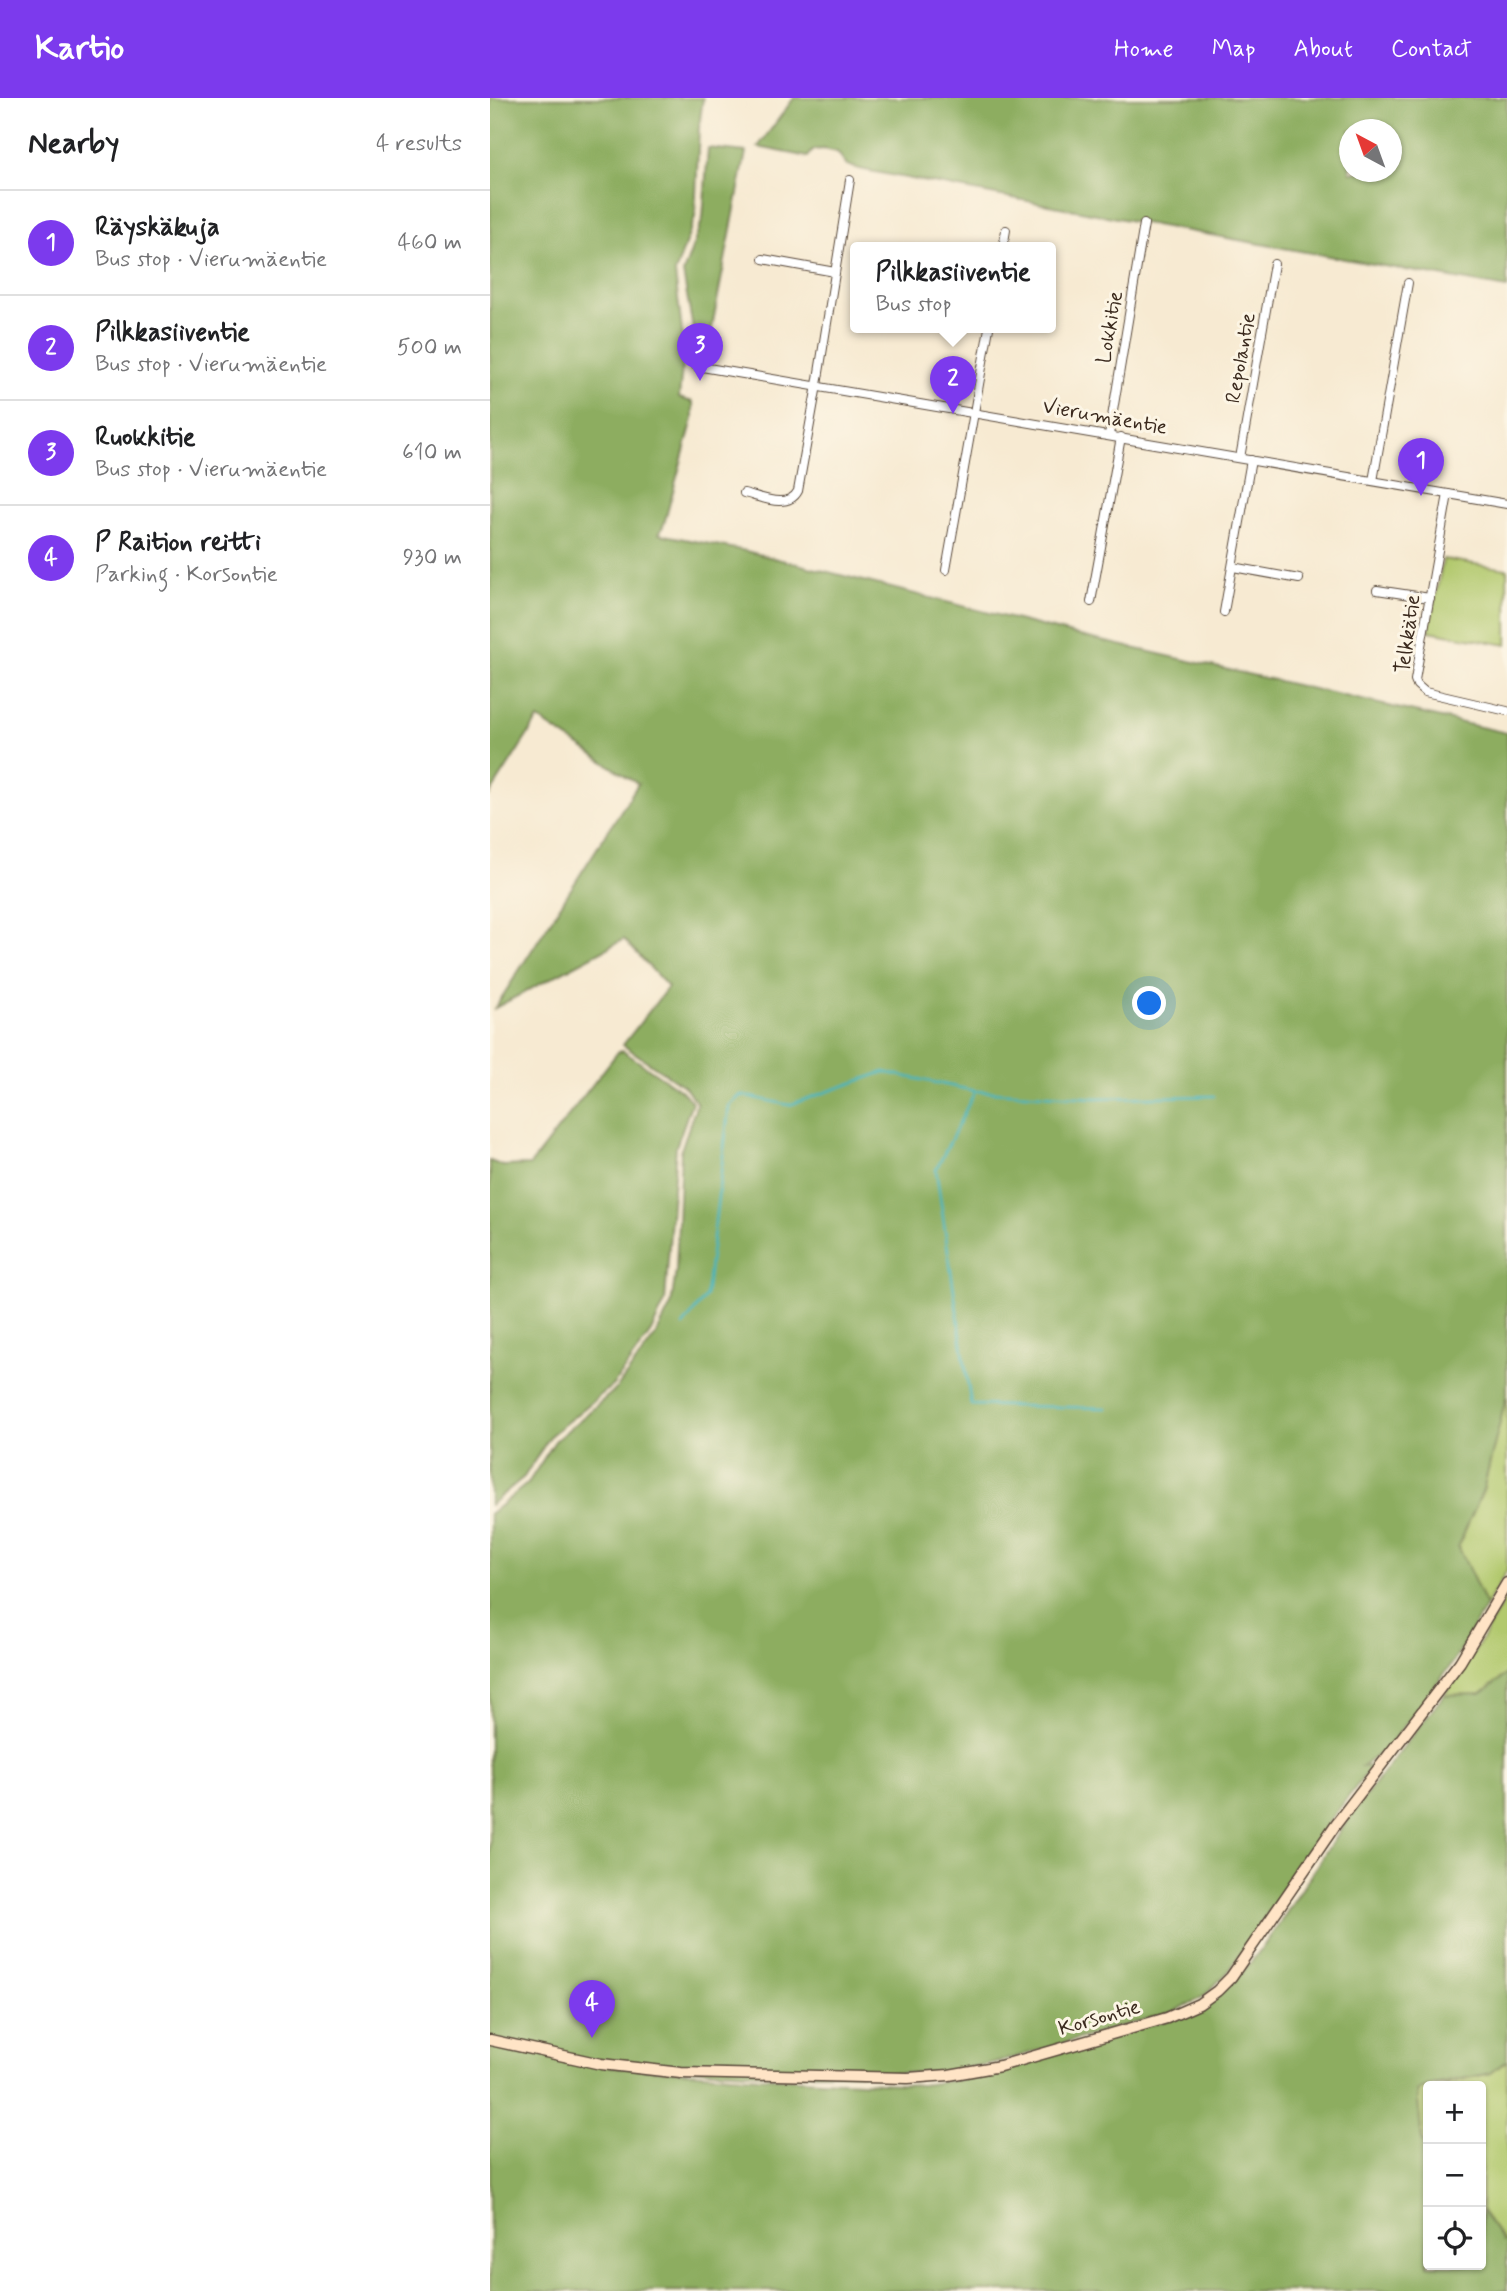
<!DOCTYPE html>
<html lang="en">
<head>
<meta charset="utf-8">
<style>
	body { margin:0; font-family:Mynerve,sans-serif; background:#f2f2f2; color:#202124 }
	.controls { position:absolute; right:21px; bottom:21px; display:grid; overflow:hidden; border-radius:7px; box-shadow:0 2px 5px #0004 }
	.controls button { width:63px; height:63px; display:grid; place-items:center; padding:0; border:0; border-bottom:2px solid #e0e0e0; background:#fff; color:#202124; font:35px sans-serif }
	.compass { position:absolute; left:849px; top:21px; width:63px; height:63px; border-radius:50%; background:#fff; box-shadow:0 2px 5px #0004; rotate:319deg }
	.you { position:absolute; left:660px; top:906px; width:24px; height:24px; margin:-18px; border:5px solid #fff; border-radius:50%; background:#1a73e8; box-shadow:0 0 0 10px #1a73e833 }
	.badge { display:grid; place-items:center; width:46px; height:46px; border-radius:50%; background:#7c3aed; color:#fff; font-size:23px; font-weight:700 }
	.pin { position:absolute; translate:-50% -58px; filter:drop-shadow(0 2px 4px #0008) }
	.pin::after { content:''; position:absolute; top:37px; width:24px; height:21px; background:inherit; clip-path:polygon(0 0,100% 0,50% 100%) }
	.popup { position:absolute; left:360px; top:144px; width:206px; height:91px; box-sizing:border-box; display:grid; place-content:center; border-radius:7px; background:#fff; filter:drop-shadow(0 2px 5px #0005); font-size:23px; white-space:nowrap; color:#757577 }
	.popup b { font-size:26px; color:#202124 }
	.popup::after { content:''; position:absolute; left:50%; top:100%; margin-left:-14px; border:14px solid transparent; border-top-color:#fff }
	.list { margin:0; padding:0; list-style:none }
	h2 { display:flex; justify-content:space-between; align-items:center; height:91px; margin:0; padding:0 28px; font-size:30px }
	h2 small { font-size:23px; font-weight:400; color:#757577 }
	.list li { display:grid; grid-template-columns:46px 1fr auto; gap:21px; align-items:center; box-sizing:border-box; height:105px; padding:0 28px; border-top:2px solid #e0e0e0 }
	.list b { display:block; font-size:26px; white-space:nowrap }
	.list p { margin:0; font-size:23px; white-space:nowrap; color:#757577 }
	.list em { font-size:23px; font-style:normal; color:#757577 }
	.icon { flex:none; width:38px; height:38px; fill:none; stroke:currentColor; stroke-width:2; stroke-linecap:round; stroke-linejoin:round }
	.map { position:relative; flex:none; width:1017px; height:2193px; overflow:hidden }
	header { display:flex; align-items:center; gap:42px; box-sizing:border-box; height:98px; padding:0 35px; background:#7c3aed; color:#fff }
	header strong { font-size:33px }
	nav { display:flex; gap:38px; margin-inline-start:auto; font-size:24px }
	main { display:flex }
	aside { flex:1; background:#fff }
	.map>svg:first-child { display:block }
	.green { fill:#b2c96e; stroke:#767a46; stroke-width:2 }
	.forest { fill:#8dad61; stroke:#646c40; stroke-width:2; fill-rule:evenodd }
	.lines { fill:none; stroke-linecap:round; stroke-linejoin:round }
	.stream { stroke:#46b5bc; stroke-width:2.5 }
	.minor-casing { stroke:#574739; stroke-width:10 }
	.secondary-casing { stroke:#574739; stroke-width:13 }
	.minor { stroke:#fff; stroke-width:8 }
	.secondary { stroke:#ffe4c6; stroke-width:10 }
	.labels { text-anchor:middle; stroke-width:6; stroke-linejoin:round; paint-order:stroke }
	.street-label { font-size:21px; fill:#3b2a1e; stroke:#fcf5e5 }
</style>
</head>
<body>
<header>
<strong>Kartio</strong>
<nav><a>Home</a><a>Map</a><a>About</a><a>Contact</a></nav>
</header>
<main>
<aside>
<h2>Nearby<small>4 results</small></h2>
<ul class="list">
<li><span class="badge">1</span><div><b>Räyskäkuja</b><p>Bus stop · Vierumäentie</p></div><em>460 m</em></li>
<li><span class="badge">2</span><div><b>Pilkkasiiventie</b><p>Bus stop · Vierumäentie</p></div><em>500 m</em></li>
<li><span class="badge">3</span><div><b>Ruokkitie</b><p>Bus stop · Vierumäentie</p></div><em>610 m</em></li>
<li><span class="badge">4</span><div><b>P Raition reitti</b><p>Parking · Korsontie</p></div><em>930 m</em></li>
</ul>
</aside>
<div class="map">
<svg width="1017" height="2193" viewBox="0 0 1017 2193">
	<rect width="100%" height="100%" fill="#fcf5e5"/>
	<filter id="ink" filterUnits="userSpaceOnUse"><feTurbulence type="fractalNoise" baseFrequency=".0143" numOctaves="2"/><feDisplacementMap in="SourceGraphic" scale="14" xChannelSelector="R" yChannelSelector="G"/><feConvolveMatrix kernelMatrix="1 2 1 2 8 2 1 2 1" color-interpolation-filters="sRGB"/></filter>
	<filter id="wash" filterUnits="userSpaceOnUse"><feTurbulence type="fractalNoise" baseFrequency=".00686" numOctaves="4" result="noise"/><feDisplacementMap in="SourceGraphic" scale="28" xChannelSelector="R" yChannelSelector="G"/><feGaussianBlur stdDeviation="1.57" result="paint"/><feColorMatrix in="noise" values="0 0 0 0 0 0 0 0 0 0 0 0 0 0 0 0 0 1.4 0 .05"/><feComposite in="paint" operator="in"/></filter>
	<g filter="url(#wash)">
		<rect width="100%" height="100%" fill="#f7ead2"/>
		<g class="green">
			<path d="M953,461L1017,471V547L939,533Z"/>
			<path d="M1017,1296V1472L996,1508L968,1448L993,1392Z"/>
			<path d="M1017,1498V1576L992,1596L954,1597L984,1555Z"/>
			<path d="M1017,1962V2142L1014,2144L991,2112V1988H946L1001,1975Z"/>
			<path d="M938,1990V2047L932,2045L927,1992Z"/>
		</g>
		<g class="forest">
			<path d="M0,0H213L209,29L205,119L185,175L194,250L189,300L203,304V321L174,426L169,436L256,453L590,538L1017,635V1296L993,1392L968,1448L996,1508L964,1563L898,1649L872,1669L882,1668L839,1724L739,1873L713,1899L685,1913L512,1963L461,1973L418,1975H275L111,1965L0,1940V1416L38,1385L65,1343L126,1291L166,1237L181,1207L186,1173L191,1052L207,1005L195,989L133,947L178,889L134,841L5,910L148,686L48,621L0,696Z"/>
			<path d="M304,0H1017V190L659,126L369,71L357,67L347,54L334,51L323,52L318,59L268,49ZM860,32H902V74H860Z"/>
			<path d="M218,50L256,54L217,255L206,248L193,175L213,120Z"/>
			<path d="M133,953L192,993L202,1004L186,1049L175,1204L161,1234L123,1287L61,1337L34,1379L0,1407V1063L13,1068L40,1067L128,954Z"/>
			<path d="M1017,1576V1962L1001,1975L938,1988L927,1993L932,2044L938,2047V2167H991V2112L1013,2144L1017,2142V2193H0V1943L111,1968L270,1979L431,1987L481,1980L709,1913C770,1870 805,1798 847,1737C881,1689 918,1643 954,1597L991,1596Z"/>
		</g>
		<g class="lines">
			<g class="stream">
				<path d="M485,993L446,1072L481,1307L617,1310"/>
				<path d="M193,1228L216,1198L239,1008L251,997L299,1007L394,974L485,993L606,1000L724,998"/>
			</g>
		</g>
	</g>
	<g filter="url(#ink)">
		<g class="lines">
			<defs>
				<g id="minor">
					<path d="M513,150L516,132"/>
					<path d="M273,161L345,174"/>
					<path d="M206,268L1017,406"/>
					<path d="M619,337L654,126"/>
					<path d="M750,360L784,166"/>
					<path d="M883,383L918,185"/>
					<path d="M254,395C271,399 298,412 308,393L327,287L360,82"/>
					<path d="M958,396L925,582L927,587L935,594L1017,613"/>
					<path d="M743,469L809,481"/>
					<path d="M456,472L499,230"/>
					<path d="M887,492L940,500"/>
					<path d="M601,504L631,339"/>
					<path d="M734,514L761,362"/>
				</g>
				<path id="secondary" d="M0,1942L111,1966L191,1975L418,1980L459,1977L510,1968L677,1920L709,1906L727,1893L741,1879L846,1726L970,1564L1017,1485"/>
			</defs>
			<use href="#minor" class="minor-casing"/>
			<use href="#secondary" class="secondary-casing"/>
			<use href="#minor" class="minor"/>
			<use href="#secondary" class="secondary"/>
		</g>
	</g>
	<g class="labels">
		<g class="street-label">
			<text transform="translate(619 229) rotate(-80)" y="7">Lokkitie</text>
			<text transform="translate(750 260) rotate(-80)" y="7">Repolantie</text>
			<text transform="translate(615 318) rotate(10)" y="7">Vierumäentie</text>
			<text transform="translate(917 536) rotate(-82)" y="7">Telkkätie</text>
			<text transform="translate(609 1919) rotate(-16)" y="7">Korsontie</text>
		</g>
	</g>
</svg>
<div class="controls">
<button>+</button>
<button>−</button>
<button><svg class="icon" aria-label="locate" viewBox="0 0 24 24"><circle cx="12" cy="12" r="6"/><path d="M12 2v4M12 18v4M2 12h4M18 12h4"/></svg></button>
</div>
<svg class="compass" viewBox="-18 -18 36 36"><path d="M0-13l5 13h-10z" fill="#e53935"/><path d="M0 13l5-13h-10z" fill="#757577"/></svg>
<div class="you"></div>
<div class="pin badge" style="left:931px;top:398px">1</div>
<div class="pin badge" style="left:463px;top:316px">2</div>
<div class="popup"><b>Pilkkasiiventie</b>Bus stop</div>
<div class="pin badge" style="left:210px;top:283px">3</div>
<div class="pin badge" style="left:102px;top:1940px">4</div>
</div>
</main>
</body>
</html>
